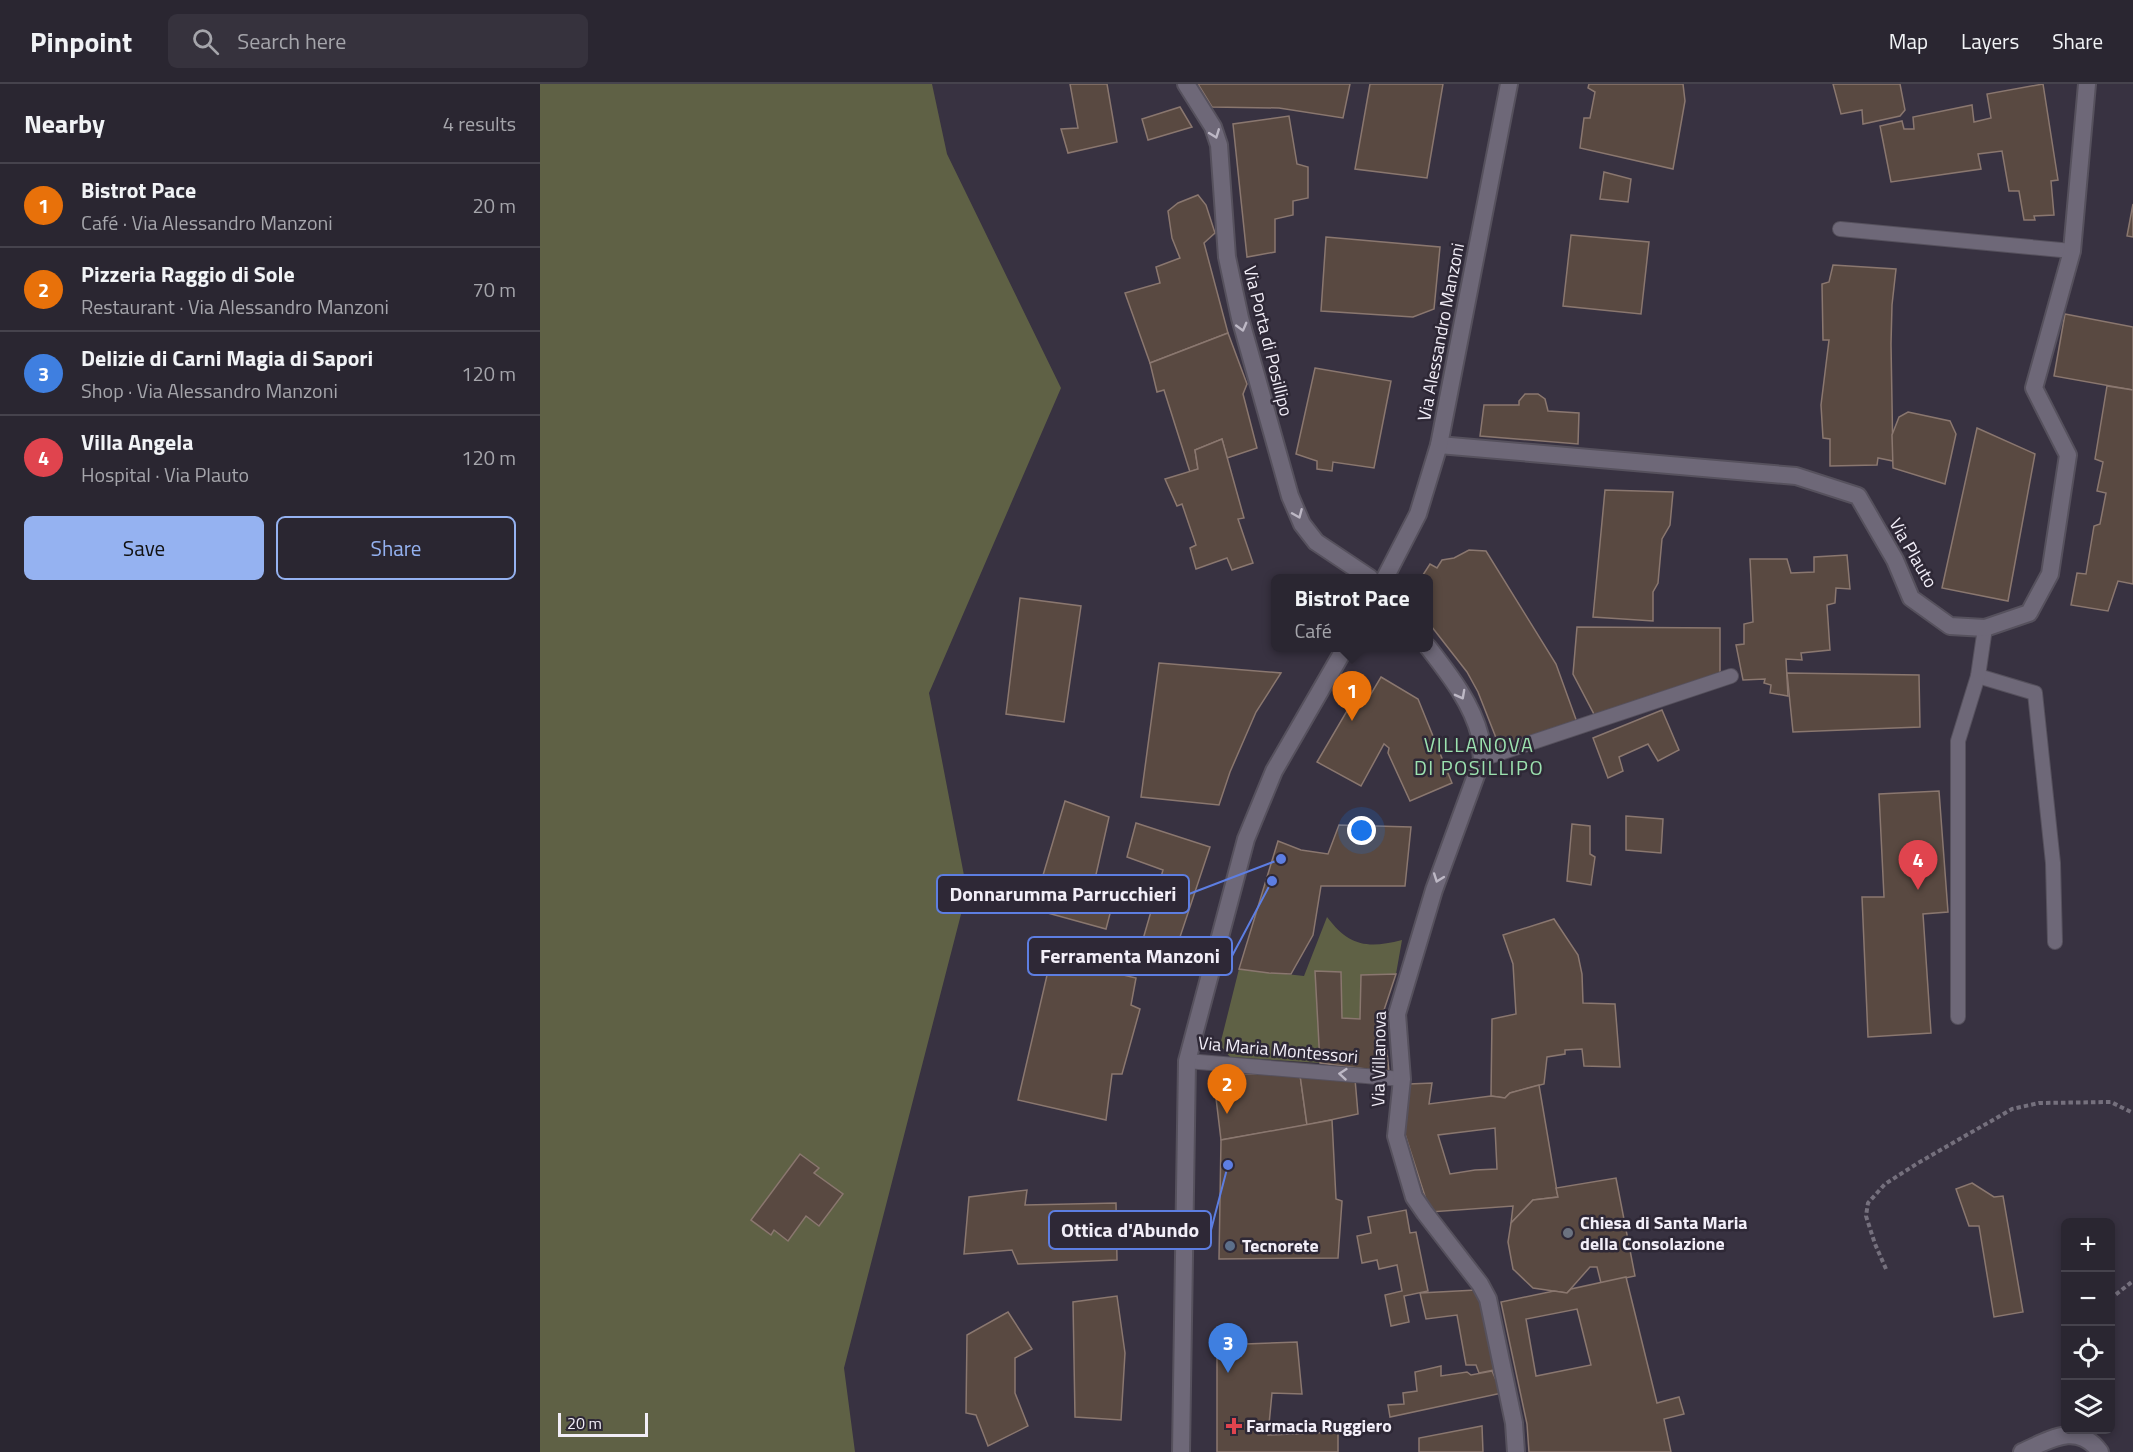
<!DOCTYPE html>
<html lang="en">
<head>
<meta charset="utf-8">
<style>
	body { margin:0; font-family:"Titillium Web",sans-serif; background:#36323d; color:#f1f3f6 }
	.controls { position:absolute; right:18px; bottom:18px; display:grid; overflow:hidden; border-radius:9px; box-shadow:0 3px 9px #0003 }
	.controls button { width:54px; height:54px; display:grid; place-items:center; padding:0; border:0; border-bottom:2px solid #46434d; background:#2a2631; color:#f1f3f6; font:30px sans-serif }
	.scale { position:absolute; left:18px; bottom:15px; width:90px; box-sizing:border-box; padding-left:6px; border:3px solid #f2eef8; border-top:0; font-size:16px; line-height:21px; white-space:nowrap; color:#f2eef8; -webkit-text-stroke:4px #2e2836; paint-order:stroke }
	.you { position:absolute; left:822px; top:747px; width:21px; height:21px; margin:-15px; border:4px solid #fff; border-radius:50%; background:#1a73e8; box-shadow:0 0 0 9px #1a73e833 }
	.badge { display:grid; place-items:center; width:39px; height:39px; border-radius:50%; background:#95b2f1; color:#fff; font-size:20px; font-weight:700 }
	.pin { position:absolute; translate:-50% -50px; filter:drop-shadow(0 2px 3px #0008) }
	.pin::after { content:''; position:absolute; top:32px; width:21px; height:18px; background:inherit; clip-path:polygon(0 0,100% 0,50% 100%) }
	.popup { position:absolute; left:731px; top:490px; width:162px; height:78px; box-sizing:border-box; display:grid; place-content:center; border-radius:9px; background:#2a2631; filter:drop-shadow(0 2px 4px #0005); font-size:20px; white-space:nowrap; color:#a5a5ab }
	.popup b { font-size:22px; color:#f1f3f6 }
	.popup::after { content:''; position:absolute; left:50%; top:100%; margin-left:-12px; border:12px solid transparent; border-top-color:#2a2631 }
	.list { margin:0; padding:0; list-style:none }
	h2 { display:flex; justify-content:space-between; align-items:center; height:78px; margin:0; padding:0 24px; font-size:26px }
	h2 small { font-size:20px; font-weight:400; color:#a5a5ab }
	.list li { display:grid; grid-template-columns:39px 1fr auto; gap:18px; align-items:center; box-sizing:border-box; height:84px; padding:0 24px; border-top:2px solid #46434d }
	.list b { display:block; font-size:22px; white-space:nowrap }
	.list p { margin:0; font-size:20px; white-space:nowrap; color:#a5a5ab }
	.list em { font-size:20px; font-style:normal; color:#a5a5ab }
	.actions { display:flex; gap:12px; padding:18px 24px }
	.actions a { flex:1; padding:14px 0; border:2px solid #95b2f1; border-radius:9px; text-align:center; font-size:21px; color:#95b2f1 }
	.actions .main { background:#95b2f1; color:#111 }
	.icon { flex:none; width:33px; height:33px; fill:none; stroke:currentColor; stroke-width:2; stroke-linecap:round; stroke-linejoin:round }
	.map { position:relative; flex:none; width:1593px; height:1368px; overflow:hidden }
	header { display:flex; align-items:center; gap:36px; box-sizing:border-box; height:84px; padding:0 30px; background:#2a2631; border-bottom:2px solid #46434d }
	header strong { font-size:28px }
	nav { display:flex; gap:33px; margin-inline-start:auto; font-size:21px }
	.search { width:420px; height:54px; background:#36323d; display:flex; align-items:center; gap:15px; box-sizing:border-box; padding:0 21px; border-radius:9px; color:#a5a5ab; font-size:22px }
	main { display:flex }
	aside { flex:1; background:#2a2631 }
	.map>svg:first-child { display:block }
	.green { fill:#5f6145 }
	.building { fill:#594941; stroke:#8a776f; stroke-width:1.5; fill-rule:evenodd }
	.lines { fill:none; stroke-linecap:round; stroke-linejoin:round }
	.service-casing { stroke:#56515d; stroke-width:16 }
	.minor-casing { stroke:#56515d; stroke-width:20 }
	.tertiary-casing { stroke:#56515d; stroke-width:20 }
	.path { stroke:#75707d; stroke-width:4; stroke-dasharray:4.5 3; stroke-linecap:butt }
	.service { stroke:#6e6878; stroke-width:14 }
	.minor { stroke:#6e6878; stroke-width:16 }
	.tertiary { stroke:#6e6878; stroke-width:16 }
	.oneway { stroke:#bdb8c5 }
	.worship-dot { fill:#6b7280; stroke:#2e2836; stroke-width:2 }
	.service-dot { fill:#5c6f8a; stroke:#2e2836; stroke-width:2 }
	.health-dot { fill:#e0444e; stroke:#2e2836; stroke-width:2 }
	.labels { text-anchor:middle; stroke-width:5; stroke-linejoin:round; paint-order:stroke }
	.street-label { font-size:18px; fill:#f2eef8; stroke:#2e2836 }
	.poi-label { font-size:18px; font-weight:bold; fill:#f2eef8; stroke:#2e2836; text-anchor:start }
	.neighbourhood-label { font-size:20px; letter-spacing:1.5px; fill:#9ce2b0; stroke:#2e2836 }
	.leader { fill:none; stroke:#5d7ee2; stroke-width:2 }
	.callout-dot { fill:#5d7ee2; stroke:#2e2836; stroke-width:2 }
	.callout { fill:#2e2836; stroke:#5d7ee2; stroke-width:2 }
	.callout-label { font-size:20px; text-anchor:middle; font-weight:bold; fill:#f2eef8 }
</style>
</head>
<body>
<header>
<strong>Pinpoint</strong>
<div class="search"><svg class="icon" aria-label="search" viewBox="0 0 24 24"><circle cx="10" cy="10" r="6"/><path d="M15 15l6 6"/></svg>Search here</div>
<nav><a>Map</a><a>Layers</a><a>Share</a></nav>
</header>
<main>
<aside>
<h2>Nearby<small>4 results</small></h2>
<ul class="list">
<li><span class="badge" style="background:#e8710a">1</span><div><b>Bistrot Pace</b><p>Café · Via Alessandro Manzoni</p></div><em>20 m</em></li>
<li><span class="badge" style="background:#e8710a">2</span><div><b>Pizzeria Raggio di Sole</b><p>Restaurant · Via Alessandro Manzoni</p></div><em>70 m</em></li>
<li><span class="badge" style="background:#3f7fe0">3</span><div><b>Delizie di Carni Magia di Sapori</b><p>Shop · Via Alessandro Manzoni</p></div><em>120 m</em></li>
<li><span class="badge" style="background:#e0444e">4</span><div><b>Villa Angela</b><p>Hospital · Via Plauto</p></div><em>120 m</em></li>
</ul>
<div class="actions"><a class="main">Save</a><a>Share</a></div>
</aside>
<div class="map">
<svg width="1593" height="1368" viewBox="0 0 1593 1368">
	<rect width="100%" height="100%" fill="#383241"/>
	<g class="green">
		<path d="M0,0H392L407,70L521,304L389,609L427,807L304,1284L315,1368H0Z"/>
		<path d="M787,833C809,862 827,865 862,856L856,890L821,891L820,935L802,934L801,888L775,887L780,979L690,973L680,961L699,885L764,892Z"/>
	</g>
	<g class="building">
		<path d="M530,0H567L577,58L528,69L521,45L538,44Z"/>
		<path d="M658,0H810L803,34L739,24L672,23Z"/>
		<path d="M830,0H903L887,94L815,85Z"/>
		<path d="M1049,0H1143L1145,17L1133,85L1040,64L1044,34H1050L1055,8L1048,4Z"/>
		<path d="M1293,0H1360L1365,26L1360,32L1323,40L1322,26L1301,30Z"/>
		<path d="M1503,0L1518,96L1511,97L1514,131L1494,132L1495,136H1484L1479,107H1469L1462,67L1438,70L1441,85L1351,98L1340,42L1362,37L1364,45H1374L1373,33L1432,21L1434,38L1451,34L1447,10Z"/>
		<path d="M640,23L652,43L608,56L602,35Z"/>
		<path d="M749,32L757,80L768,83V114L753,117V131L735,135V168L707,173L693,40Z"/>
		<path d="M1064,88L1091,95L1088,118L1060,115Z"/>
		<path d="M658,111L666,121L675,149L664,159L688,249L610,279L585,209L620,199L616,183L640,174L632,154L628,127L638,119Z"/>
		<path d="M1593,120V153L1587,152Z"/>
		<path d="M1031,151L1109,158L1101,230L1023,222Z"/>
		<path d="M786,153L900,163L894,225L873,233L781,227Z"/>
		<path d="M1293,181L1356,185L1352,221L1351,260L1353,377L1338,374L1337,381L1290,382V355L1283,354L1281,321L1289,256H1283L1282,200L1289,198Z"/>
		<path d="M1525,230L1593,243V306L1514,292Z"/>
		<path d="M688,249L707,300L703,310L717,364L687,374L682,355L655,366L658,385L650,388L624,306L617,308L610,279Z"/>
		<path d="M775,284L851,297L834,384L793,378L792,387L777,385V377L756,370Z"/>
		<path d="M1567,302L1593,306V500L1578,497L1568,527L1531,521L1537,489L1546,490L1554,442L1560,440L1566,409L1557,407L1563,378L1555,375Z"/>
		<path d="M985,310H998L1005,315L1008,327L1039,329L1038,360L940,352L944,321H979V317Z"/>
		<path d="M1368,328L1410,337L1416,350L1405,400L1353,384L1352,351L1359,333Z"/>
		<path d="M1437,344L1495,370L1468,517L1402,504Z"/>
		<path d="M682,355L704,434L698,435L713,479L692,486L687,474L656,485L650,464L656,461L642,420L637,422L625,395L658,385L655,366Z"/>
		<path d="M1065,406L1133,408L1130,441L1122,455L1118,499L1113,508V537L1053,533Z"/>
		<path d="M929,466L946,467L1016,580L1038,641L960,664L938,608L927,588L888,538V494H881L890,480L897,484L902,476L914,474Z"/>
		<path d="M1307,471L1310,505L1296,504L1295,519L1287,521L1290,566L1261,569L1262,576L1246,575L1248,612L1230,609L1231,601L1224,599L1225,595L1203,596L1196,561L1204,560V540L1213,538L1210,475H1247L1251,489L1274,488V473Z"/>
		<path d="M480,514L541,522L524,638L466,630Z"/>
		<path d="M1037,543L1180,544V589L1055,632L1033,590Z"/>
		<path d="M619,579L741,589L716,628L690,688L679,721L601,713Z"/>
		<path d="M1247,589L1379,591L1380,643L1253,648Z"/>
		<path d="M841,593L878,615L912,699L870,717L848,669L849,664L844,660L821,702L777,678L818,608L828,615Z"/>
		<path d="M1122,626L1139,666L1118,677L1108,660L1079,673L1083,687L1068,694L1053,654Z"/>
		<path d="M1399,707L1408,828L1383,830L1391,949L1328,953L1322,813H1344L1339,710Z"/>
		<path d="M525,717L569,733L555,795L577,803L566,845L493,825Z"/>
		<path d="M1086,732L1123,735L1121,769L1086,766Z"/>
		<path d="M596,739L670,763L630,883L597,876L623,786L587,773Z"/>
		<path d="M1032,740L1050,742V770L1055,773L1051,801L1027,797Z"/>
		<path d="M799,741L871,743L865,802H781L773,851L751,890L729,889L699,885L738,757L761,766L788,770Z"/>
		<path d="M1014,835L1038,871L1042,890L1043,919L1075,920L1080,983L1044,982L1042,965L1025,966V970L1007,973L1004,1000L970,1009L965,1014L951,1012L952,935L976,930L973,880L963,851Z"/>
		<path d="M511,874L596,894L591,921L600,925L582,990H572L566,1036L478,1016Z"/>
		<path d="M775,887L801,888L802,934L820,935L821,891L856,890L843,929L849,988L780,979Z"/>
		<path d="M673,989L760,991L767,1041L681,1056Z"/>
		<path d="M760,991L815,995L818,1030L767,1041Z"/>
		<path d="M892,999L889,1020L951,1012L965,1014L970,1009L999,1001L1018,1113L993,1116L971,1139L973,1122L890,1128L864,1047L869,1000ZM955,1044L957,1085L935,1086L910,1090L898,1051Z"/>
		<path d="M792,1036L796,1115L802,1117L798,1174L679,1175L681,1056Z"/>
		<path d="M260,1070L279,1084L274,1089L303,1110L279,1142L266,1132L248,1157L234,1146L231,1151L211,1136Z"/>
		<path d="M1076,1094L1095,1192L1061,1199L1057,1183H1050L1027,1209L993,1204L973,1185L968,1158L971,1139L993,1116L1018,1113L1016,1104Z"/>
		<path d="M1432,1099L1454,1113L1463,1112L1483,1228L1454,1233L1439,1142H1429L1416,1105Z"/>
		<path d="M487,1106L485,1121L576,1119L577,1176L478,1180L472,1166L424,1170L429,1113Z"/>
		<path d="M866,1126L870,1149L876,1148L888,1207L864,1212L869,1238L851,1242L845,1211L862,1207L857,1181L839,1185L837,1176L822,1179L817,1152L831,1149L828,1133Z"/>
		<path d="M1086,1193L1117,1319L1139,1313L1144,1330L1124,1335L1131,1368H989L987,1340L961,1218L1014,1207L1027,1209L1031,1205ZM1037,1225L1051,1281L996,1292L986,1235Z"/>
		<path d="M936,1206L948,1237L959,1285L939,1289L936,1281H926L917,1231L886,1235L880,1209Z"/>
		<path d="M577,1212L585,1269L581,1336L535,1333L533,1218Z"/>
		<path d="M468,1228L492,1265L475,1274V1309L488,1342L448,1362L436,1331L426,1329L427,1251Z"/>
		<path d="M757,1258L762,1310L732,1309L728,1351L798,1348V1368H677V1261Z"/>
		<path d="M901,1282V1292L927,1288L931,1291L952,1287L962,1309L850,1333L848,1321L864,1320L863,1309L877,1307L875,1288Z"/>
		<path d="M942,1342L943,1368H879V1354Z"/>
	</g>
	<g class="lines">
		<defs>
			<g id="service">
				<path d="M1300,145L1532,167"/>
				<path d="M1438,592L1495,609L1513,779L1515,858"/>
				<path d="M942,675L1191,592"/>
				<path d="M1418,933V657L1438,592L1445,544"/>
				<path d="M647,977L862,995"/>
			</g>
			<g id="minor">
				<path d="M646,0L673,43L679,61L687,173L700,234L750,412L762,440L776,458L830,494"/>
				<path d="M899,361L1256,392L1318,412L1355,476L1371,514L1410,542L1445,544L1489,529L1510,490L1528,371L1494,304L1532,167L1547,0"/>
				<path d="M888,563C908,589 932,619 940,652C941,659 941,668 942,675L894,806L857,930L862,995L856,1052L874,1113L885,1129L940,1200L948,1215L974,1339L976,1368"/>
				<path d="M1482,1368C1509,1356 1538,1337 1560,1368"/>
			</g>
			<g id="tertiary">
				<path d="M845,494L878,430L899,361L969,0"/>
				<path d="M641,1368L647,977L706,755L734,687L805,564"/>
			</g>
		</defs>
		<use href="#service" class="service-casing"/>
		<use href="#minor" class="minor-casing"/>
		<use href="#tertiary" class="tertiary-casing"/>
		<g class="path">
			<path d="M1346,1185L1335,1160L1326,1132L1328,1119L1345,1100L1378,1079L1472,1025L1499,1019L1571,1018L1593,1029"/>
			<path d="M1570,1215L1593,1197"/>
		</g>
		<use href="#service" class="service"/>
		<use href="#minor" class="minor"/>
		<use href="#tertiary" class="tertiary"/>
	</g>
	<defs><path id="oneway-chevron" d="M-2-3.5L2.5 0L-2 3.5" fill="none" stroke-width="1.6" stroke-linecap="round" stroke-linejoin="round" transform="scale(1.5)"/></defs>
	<g class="oneway">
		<use href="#oneway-chevron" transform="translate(675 50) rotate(69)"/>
		<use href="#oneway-chevron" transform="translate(702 243) rotate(75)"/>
		<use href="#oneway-chevron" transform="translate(758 430) rotate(67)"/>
		<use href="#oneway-chevron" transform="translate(921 611) rotate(62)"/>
		<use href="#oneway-chevron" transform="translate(898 794) rotate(110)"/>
		<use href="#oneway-chevron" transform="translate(803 990) rotate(-175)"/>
	</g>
	<circle class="worship-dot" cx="1028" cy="1149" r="6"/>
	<circle class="service-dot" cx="690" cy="1162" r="6"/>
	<path class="health-dot" d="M691 1333h6v6h6v6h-6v6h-6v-6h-6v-6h6z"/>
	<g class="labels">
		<g class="street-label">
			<text transform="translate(901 248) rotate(-79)" y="6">Via Alessandro Manzoni</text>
			<text transform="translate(728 257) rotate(76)" y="6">Via Porta di Posillipo</text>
			<text transform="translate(1373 469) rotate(60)" y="6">Via Plauto</text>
			<text transform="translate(738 966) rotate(5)" y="6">Via Maria Montessori</text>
			<text transform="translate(839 975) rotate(-89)" y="6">Via Villanova</text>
		</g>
		<g class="poi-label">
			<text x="1040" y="1145">Chiesa di Santa Maria<tspan x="1040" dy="21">della Consolazione</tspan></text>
			<text x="702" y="1168">Tecnorete</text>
			<text x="706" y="1348">Farmacia Ruggiero</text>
		</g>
		<g class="neighbourhood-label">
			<text x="939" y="668">VILLANOVA<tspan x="939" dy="23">DI POSILLIPO</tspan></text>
		</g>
	</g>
	<path class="leader" d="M741 775L649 810M732 797L692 872M688 1081L671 1146"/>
	<g class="callout-dot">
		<circle cx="741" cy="775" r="6"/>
		<circle cx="732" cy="797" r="6"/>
		<circle cx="688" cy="1081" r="6"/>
	</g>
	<g class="callout">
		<rect x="397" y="791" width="252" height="38" rx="6"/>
		<rect x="488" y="853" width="204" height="38" rx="6"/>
		<rect x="509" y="1127" width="162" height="38" rx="6"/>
	</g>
	<g class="callout-label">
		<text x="523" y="817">Donnarumma Parrucchieri</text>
		<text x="590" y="879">Ferramenta Manzoni</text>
		<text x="590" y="1153">Ottica d'Abundo</text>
	</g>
</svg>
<div class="controls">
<button>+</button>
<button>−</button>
<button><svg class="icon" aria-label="locate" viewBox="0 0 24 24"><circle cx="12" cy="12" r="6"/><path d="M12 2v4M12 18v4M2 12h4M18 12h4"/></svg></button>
<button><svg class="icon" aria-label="layers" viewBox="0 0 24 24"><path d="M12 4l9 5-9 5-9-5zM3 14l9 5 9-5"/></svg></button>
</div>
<div class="scale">20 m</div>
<div class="you"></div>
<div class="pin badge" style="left:812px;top:637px;background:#e8710a">1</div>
<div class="popup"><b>Bistrot Pace</b>Café</div>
<div class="pin badge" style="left:687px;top:1030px;background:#e8710a">2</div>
<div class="pin badge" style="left:688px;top:1289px;background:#3f7fe0">3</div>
<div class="pin badge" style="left:1378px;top:806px;background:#e0444e">4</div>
</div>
</main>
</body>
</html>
